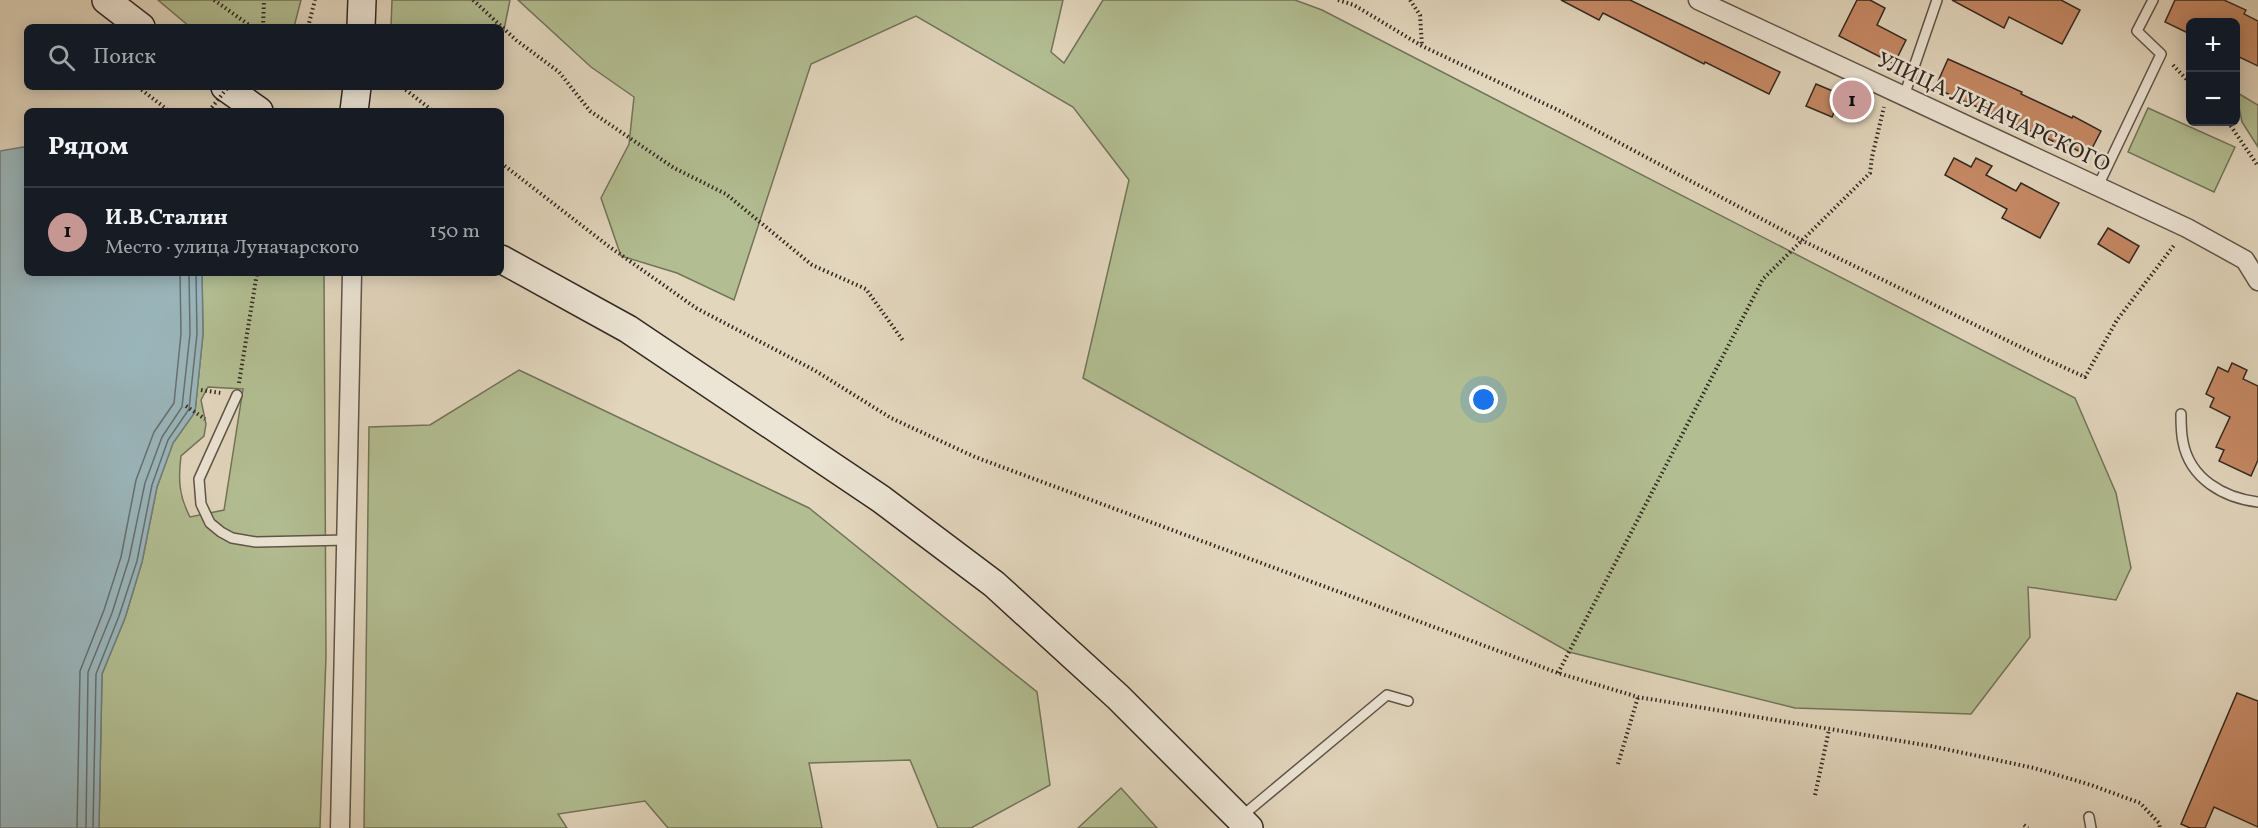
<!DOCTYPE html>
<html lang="ru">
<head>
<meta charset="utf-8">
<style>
	body { margin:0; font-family:Vollkorn,serif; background:#20242c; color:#f1f3f6 }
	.controls { position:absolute; right:18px; top:18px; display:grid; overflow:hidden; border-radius:9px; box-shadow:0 3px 15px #0003 }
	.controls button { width:54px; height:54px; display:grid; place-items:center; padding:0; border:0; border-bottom:2px solid #363941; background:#171b24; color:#f1f3f6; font:30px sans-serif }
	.you { position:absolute; left:1484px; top:400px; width:21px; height:21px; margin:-15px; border:4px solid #fff; border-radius:50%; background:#1a73e8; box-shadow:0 0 0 9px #1a73e833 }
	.badge { display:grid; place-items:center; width:39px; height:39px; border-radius:50%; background:#c59692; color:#111; font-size:20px; font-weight:700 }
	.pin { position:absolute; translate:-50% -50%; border:3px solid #fff; box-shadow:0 2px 6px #0006 }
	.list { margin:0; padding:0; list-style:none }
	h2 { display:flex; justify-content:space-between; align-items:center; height:78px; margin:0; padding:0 24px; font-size:26px }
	h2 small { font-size:20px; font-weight:400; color:#9ea1a6 }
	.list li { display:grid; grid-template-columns:39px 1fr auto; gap:18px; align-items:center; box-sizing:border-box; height:90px; padding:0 24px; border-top:2px solid #363941 }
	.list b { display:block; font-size:22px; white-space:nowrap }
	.list p { margin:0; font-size:20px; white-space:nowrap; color:#9ea1a6 }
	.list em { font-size:20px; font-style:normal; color:#9ea1a6 }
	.icon { flex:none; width:33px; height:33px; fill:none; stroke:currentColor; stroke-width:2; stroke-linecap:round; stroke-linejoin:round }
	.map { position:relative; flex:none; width:2258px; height:828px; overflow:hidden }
	.search { position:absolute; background:#171b24; box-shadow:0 3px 15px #0003; left:24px; top:24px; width:480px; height:66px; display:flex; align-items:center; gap:15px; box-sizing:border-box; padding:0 21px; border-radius:9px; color:#9ea1a6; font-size:22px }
	.panel { position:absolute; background:#171b24; box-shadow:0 3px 15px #0003; left:24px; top:108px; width:480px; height:168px; border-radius:9px }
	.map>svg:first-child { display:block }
	.green { fill:#b2be92; stroke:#72745a; stroke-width:1.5; fill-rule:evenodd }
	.water { fill:#9ab6bc; stroke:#717e7e; stroke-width:1.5 }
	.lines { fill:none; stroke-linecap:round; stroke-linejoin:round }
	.shore { stroke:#66706e; stroke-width:1.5 }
	.building { fill:#c68965; stroke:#332921; stroke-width:1.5 }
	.lane-casing { stroke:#5f5448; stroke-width:12 }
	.street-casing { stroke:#5f5448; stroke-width:21 }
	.secondary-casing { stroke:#332921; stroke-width:30 }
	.path { stroke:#332921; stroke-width:4; stroke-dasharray:1.5 3; stroke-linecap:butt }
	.lane { stroke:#ece4d4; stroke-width:9 }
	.street { stroke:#ece4d4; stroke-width:18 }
	.secondary { stroke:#ece4d4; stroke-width:27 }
	.path-bridge { stroke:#332921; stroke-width:4; stroke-dasharray:1.5 3; stroke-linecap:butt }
	.labels { text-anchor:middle; stroke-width:5; stroke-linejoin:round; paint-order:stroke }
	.street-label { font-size:22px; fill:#332921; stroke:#ece4d4 }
</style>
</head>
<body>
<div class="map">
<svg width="2258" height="828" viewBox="0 0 2258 828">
	<rect width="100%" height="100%" fill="#e2d6bd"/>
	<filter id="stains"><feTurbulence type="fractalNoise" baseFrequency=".00333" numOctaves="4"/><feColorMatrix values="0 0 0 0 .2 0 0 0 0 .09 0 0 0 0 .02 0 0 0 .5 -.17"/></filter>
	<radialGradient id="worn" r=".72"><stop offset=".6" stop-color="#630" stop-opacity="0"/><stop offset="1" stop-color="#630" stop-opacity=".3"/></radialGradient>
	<g class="green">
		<path d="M158,0H301L294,27H190Z"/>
		<path d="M392,0H510L501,44V27H391Z"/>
		<path d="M518,0H1063L1051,52L1064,63L1103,0H1295L1322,10L2075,398L2116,493L2131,568L2116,600L2028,587L2030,637L1971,714L1795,708L1569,652L1083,378L1129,180L1073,107L916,16L811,64L734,300L677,273L621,256L601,198L629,144L634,97L591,67Z"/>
		<path d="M2236,92L2258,105V147L2242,122Z"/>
		<path d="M2148,108L2235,147L2214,192L2128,152Z"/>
		<path d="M202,273H324L326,656L320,828H99L102,674L125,618L142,562L157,487L173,443L195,412L203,334ZM208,387L243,389L224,510L190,517C179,496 178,480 181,456L204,436L206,424L201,400Z"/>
		<path d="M519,370L809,508L1037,692L1050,785L971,828H938L910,760L809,763L822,828H668L645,801L558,814L567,828H364L369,427L430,425Z"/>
		<path d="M1121,788L1157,828H1078Z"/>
	</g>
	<path class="water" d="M23,147L27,148V273H202L203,334L195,412L173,443L157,487L142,562L125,618L102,674L99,828H0V151Z"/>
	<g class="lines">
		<g class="shore">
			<path d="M77,828L80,671L104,610L121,557L136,480L154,432L174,403L181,334L180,273"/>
			<path d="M86,828L88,672L112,613L129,559L145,483L162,437L182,407L190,334L189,273"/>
			<path d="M93,828L96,674L119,616L137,561L152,485L168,440L189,409L197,334L196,273"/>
		</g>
	</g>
	<g class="building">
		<path d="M1561,0H1630L1780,72L1769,94L1705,62L1704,64L1603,13L1599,20Z"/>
		<path d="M1857,0H1870L1885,8L1877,25L1906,40L1894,64L1839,36Z"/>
		<path d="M1952,0H2061L2080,10L2062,44L2009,17L2004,28Z"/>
		<path d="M2175,0H2224L2246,10L2244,14L2258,21V66L2235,55V22H2190V34L2165,22Z"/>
		<path d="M1948,59L2022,92L2021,94L2072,118L2073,116L2101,131L2088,156L2071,147L2068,151L2052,143L2053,141L1935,88Z"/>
		<path d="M1816,84L1842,95L1832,117L1806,106Z"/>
		<path d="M1954,158L1971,167L1976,158L1992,166L1986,175L2016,191L2021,183L2059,203L2040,238L2002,218L2007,209L1945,175Z"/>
		<path d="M2108,228L2139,246L2129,263L2098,244Z"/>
		<path d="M2232,363L2247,370L2243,379L2258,386V460L2251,476L2219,461L2224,450L2216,447L2230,417L2210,407L2214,398L2206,394L2218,367L2228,372Z"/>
		<path d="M2237,693L2258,701V827L2214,807L2205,828H2190L2181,824Z"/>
	</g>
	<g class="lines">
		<defs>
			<g id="lane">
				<path d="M1904,96L1937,0"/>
				<path d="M2098,186L2161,54L2137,31L2153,0"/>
				<path d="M237,395L199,479L201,504L210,523L221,532L232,538L256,542L347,540"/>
				<path d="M2181,414C2181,423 2181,433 2183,442C2190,479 2224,498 2258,502"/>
				<path d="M1242,816L1387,695L1408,701"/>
				<path d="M2089,817L2091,828"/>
			</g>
			<g id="street">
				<path d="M1698,0L2187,228L2245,260L2258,281"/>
				<path d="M340,828L352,273"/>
			</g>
			<g id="secondary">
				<path d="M106,0L141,27"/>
				<path d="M361,27L362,0"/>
				<path d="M225,87L259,111"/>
				<path d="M354,111L357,87"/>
				<path d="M501,259L628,329L881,499L994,584L1118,697L1249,828"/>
			</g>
		</defs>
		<use href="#lane" class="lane-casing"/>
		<use href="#street" class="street-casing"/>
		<use href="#secondary" class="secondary-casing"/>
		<g class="path">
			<path d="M214,0L252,27"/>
			<path d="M473,0L516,40L559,72L590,111L674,168L726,194L812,265L866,289L904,342"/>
			<path d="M1338,0L1354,5L1422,46L1558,110L1801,240L2037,355L2085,377L2117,320L2175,244"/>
			<path d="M1410,0L1420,15L1422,46"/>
			<path d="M263,27L264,0"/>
			<path d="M308,27L315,0"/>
			<path d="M2173,65L2190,83"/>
			<path d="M138,87L169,111"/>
			<path d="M402,87L433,111"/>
			<path d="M2228,122L2258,166"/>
			<path d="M501,163L607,245L696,308L814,370L891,418L975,457L1558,673L1638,697L1931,746L2034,768L2091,785L2140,803L2159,823L2160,828"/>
			<path d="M239,383L257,273"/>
			<path d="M201,390L221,393"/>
			<path d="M186,406L205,419"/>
			<path d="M1558,673L1763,279L1870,173L1872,157L1884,107"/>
			<path d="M1618,764L1638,697"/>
			<path d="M1815,795L1829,730"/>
			<path d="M2024,825L2028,828"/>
		</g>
		<use href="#lane" class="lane"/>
		<use href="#street" class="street"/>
		<use href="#secondary" class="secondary"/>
		<path class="path-bridge" d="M209,111L228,87"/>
	</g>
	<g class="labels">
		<g class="street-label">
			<text transform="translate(1994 111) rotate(25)" y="8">УЛИЦА ЛУНАЧАРСКОГО</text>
		</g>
	</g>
	<rect width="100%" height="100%" filter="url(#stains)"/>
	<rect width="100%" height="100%" fill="url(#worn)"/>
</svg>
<div class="controls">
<button>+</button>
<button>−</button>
</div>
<div class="you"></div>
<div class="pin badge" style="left:1852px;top:100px">1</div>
<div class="search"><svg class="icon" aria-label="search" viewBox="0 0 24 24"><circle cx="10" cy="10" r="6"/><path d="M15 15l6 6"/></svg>Поиск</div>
<section class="panel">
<h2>Рядом<small></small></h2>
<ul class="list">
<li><span class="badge">1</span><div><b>И.В.Сталин</b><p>Место · улица Луначарского</p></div><em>150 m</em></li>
</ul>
</section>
</div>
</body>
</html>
